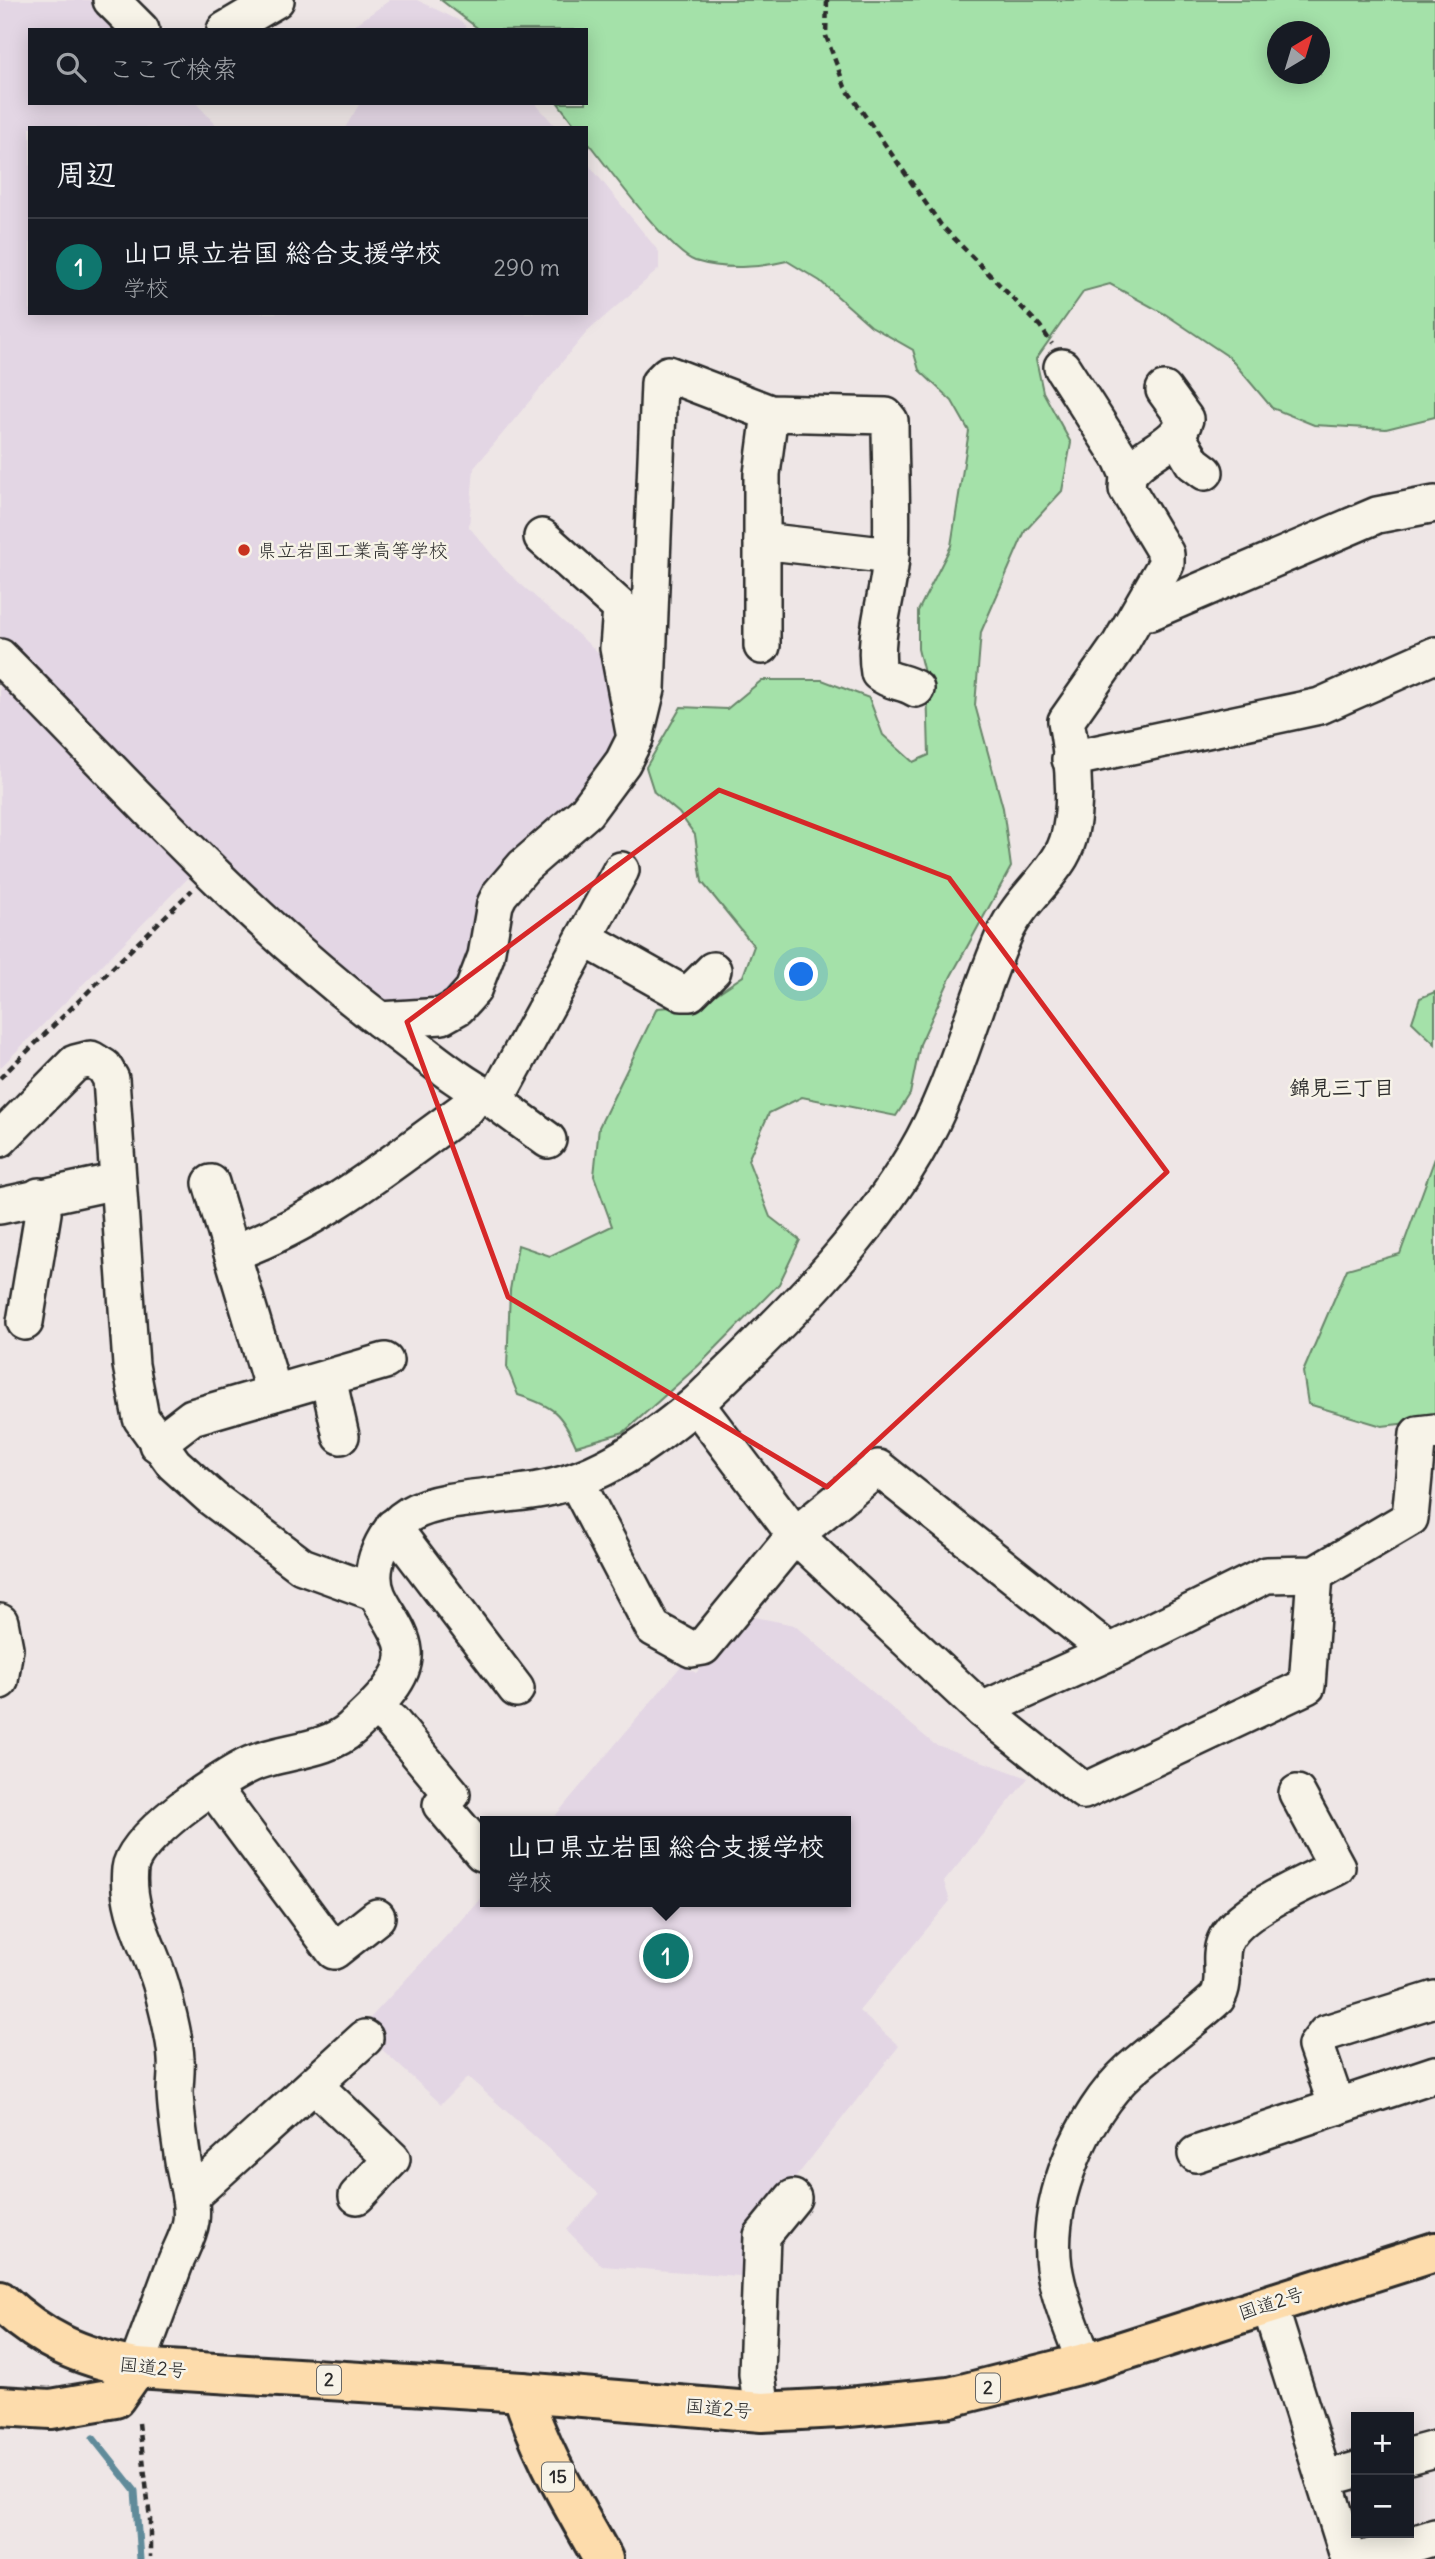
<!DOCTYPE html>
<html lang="ja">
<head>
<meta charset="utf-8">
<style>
	body { margin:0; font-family:Delius,"Klee One",sans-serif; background:#20242c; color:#f1f3f6 }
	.controls { position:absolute; right:21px; bottom:21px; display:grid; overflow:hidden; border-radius:0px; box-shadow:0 4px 18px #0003 }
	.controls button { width:63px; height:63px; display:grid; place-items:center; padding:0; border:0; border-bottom:2px solid #363941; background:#171b24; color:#f1f3f6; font:35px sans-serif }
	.compass { position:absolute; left:1267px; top:21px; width:63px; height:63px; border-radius:50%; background:#171b24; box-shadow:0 4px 18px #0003; rotate:38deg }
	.you { position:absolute; left:802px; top:975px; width:24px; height:24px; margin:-18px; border:5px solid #fff; border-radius:50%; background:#1a73e8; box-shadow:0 0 0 10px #1a73e833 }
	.badge { display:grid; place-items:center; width:46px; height:46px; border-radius:50%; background:#0f766e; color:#fff; font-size:23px; font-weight:700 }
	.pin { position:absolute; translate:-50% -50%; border:4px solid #fff; box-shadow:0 2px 7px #0006 }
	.popup { position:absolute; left:480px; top:1816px; width:371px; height:91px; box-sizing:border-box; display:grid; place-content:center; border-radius:0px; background:#171b24; filter:drop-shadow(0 2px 5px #0005); font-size:23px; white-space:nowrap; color:#9ea1a6 }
	.popup b { font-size:26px; color:#f1f3f6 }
	.popup::after { content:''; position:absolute; left:50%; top:100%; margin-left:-14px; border:14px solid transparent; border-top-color:#171b24 }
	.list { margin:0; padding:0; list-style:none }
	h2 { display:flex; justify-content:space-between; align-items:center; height:91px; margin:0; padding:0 28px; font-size:30px }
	h2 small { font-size:23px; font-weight:400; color:#9ea1a6 }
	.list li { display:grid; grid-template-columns:46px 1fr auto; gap:21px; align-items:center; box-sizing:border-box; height:98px; padding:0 28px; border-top:2px solid #363941 }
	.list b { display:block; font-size:26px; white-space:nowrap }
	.list p { margin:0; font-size:23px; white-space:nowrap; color:#9ea1a6 }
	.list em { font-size:23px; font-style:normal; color:#9ea1a6 }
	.icon { flex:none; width:38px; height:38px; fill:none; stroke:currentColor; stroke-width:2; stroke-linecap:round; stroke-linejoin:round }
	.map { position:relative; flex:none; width:1435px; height:2559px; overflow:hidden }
	.search { position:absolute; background:#171b24; box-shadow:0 4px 18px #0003; left:28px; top:28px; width:560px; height:77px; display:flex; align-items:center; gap:18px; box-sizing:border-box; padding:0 24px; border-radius:0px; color:#9ea1a6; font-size:26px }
	.panel { position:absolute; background:#171b24; box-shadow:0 4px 18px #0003; left:28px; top:126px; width:560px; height:189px; border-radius:0px }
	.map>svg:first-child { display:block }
	.built { fill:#e3d6e4 }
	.green { fill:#a4e1a9; stroke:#68866a; stroke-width:2; fill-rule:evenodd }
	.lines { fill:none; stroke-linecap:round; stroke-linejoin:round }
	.stream { stroke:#608b9a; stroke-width:7 }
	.minor-casing { stroke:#2b2b2b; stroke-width:40 }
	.major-casing { stroke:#2b2b2b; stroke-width:44 }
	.highway-casing { stroke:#2b2b2b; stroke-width:44 }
	.path { stroke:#2b2b2b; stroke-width:4.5; stroke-dasharray:7 5; stroke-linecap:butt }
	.minor { stroke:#f7f3e8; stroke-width:35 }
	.major { stroke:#fddcac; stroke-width:38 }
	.highway { stroke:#fddcac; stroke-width:38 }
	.marked { fill:none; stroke:#d62828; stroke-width:5; stroke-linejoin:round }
	.poi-dot { fill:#c8321e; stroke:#f7f3e8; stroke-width:2.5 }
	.labels { text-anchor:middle; stroke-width:5; stroke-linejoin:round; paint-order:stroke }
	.shield { fill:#f7f3e8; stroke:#686764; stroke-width:2 }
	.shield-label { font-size:18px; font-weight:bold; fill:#2b2b2b }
	.poi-label { font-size:19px; fill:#2b2b2b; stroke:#f7f3e8; text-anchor:start }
	.street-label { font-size:19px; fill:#2b2b2b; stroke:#f7f3e8 }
	.neighbourhood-label { font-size:21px; font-weight:bold; fill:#2b2b2b; stroke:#f7f3e8 }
</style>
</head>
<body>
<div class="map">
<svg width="1435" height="2559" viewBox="0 0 1435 2559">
	<rect width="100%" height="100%" fill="#eee6e6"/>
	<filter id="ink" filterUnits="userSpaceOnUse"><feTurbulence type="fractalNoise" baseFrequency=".0143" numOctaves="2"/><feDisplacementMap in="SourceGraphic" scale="14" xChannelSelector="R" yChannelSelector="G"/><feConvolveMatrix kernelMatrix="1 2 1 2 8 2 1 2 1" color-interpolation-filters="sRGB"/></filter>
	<g filter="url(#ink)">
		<g class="built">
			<path d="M0,0H97L127,30H30V103H196L219,128H30V313H586V161L659,252V269L587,332L474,468L469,527L506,571L609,662L617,731L608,764L581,805L493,877L466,980L451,1001L385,1006L210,856L0,1068Z"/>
			<path d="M390,0H417L462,22L469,30H348Z"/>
			<path d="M360,103H535L557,128H345Z"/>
			<path d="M745,1615L794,1625L934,1744L1028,1778L944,1882L950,1901L859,2011L899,2046L756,2228L752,2277L602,2266L567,2230L599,2194L468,2077L441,2104L360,2029L486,1893V1902H846V1821H551L682,1665L696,1673Z"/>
		</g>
		<g class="green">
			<path d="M441,0H1435V417L1386,429L1314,425L1272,408L1229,357L1165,314L1110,284L1084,291L1036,359L1043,392L1071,443L1062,491L1025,531L981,632L975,705L1003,808L1011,867L951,976L920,1044L910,1094L896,1116L802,1097L769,1113L748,1160L770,1217L800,1240L779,1284L699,1365L624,1432L576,1446C561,1412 553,1406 518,1395L507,1367L510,1290L518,1245L550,1256L612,1226L594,1176L599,1127L657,1008L700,1005L743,976L754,946L702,882L695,835L679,813L654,792L646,767L681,707L727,709L762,680H822L869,698L883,735L913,762L929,755L927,685L918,649V611L951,546L969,431L952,401L919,370L913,350L871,326L820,281L787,261C759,268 724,270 695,261C669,252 606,165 586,140V128H577L558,103H586V30H480ZM1278,32H1320V74H1278Z"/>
			<path d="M1435,992V1044L1412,1022L1420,998Z"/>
			<path d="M1435,1158V1420L1382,1426L1308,1404L1303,1372L1347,1269L1400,1254Z"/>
		</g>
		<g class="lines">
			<path class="stream" d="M93,2438L135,2491L140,2559"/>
			<defs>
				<g id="minor">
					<path d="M111,0L141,30"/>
					<path d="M225,30L276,0"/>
					<path d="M1177,436L1193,463L1205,472"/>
					<path d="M1128,475C1143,451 1177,447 1185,419L1164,390"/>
					<path d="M762,541V474L770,413"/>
					<path d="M1142,609L1150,612L1377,515L1435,504"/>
					<path d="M762,646V541L891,556"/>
					<path d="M0,657C128,785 250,924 396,1032C427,1055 458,1082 492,1099L503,1086L621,870"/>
					<path d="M635,738L647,689L659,383L668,374L770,413L886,416L890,421C890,465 893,511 891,556C889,595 872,635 879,673C891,683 904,681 916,689"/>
					<path d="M1070,759L1320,706L1435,655"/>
					<path d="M584,938L682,993H690L713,970"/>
					<path d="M380,1020L442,1016L458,1007L473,990L486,956L495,904L500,894L524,866L586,812L623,762L635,738L618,648L621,608L542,537"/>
					<path d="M492,1099L548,1140"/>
					<path d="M0,1139L75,1063L91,1059L104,1067L111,1079L131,1365L141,1418L174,1464L213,1499L302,1566L376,1593"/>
					<path d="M211,1183L274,1393"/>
					<path d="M0,1206L117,1181"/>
					<path d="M232,1253C321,1222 392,1162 467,1108L479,1092"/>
					<path d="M25,1322L43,1213L39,1196"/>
					<path d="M328,1378L341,1436"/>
					<path d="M696,1404L795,1535L982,1710L1084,1791L1307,1686L1315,1574"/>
					<path d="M157,1444L192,1417L385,1361"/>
					<path d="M576,1481L653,1628L691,1649L703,1647L795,1535L878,1468L1110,1652"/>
					<path d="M393,1527L516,1689"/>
					<path d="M0,1622L5,1648L0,1681"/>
					<path d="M375,1707L392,1722L452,1794L441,1805L482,1853"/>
					<path d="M982,1710L1110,1652L1266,1575L1315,1574L1410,1518L1418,1434L1435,1432"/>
					<path d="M213,1788L334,1951L377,1917"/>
					<path d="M314,2085L392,2159L357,2196"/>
					<path d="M1337,2107L1316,2046L1326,2033L1435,1999"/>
					<path d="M1196,2154L1435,2074"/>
					<path d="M190,2197L365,2038"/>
					<path d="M1269,2304L1349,2559"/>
					<path d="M1085,2363C1074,2333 1059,2299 1054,2267C1045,2201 1082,2114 1130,2070C1158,2045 1189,2024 1217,1998C1228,1980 1217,1959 1225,1941C1238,1910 1308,1882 1337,1867L1297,1793"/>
					<path d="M136,2368C149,2334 161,2300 174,2266C179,2252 189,2236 191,2221C194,2199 184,2176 182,2154C179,2134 176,2113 175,2093C175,2082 177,2070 176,2059C175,2036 168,2014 163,1992C153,1951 125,1914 130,1869C133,1837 222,1777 251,1764C283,1750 326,1752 352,1728C371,1710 407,1680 404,1651C402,1631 386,1614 378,1596C365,1568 385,1529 410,1514C440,1496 507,1497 543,1489C602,1478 650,1442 696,1404C776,1327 858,1250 915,1154C956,1085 973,1005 1005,933C1018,904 1045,883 1061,856C1081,823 1073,758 1066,721L1120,644L1166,564V554L1127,489L1128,475L1121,459L1062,367"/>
					<path d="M762,2412L757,2374L762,2236L793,2198"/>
					<path d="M1409,2456L1435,2449"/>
					<path d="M1324,2479L1356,2470"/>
					<path d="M1364,2559L1435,2537"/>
				</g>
				<g id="major">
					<path d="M522,2392C540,2452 573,2505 603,2559"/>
					<path d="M0,2406L51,2409L115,2398L136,2368"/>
				</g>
				<path id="highway" d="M0,2301C44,2341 78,2356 136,2368L522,2392L762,2412L838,2408L950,2397L1085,2363L1435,2252"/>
			</defs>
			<use href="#minor" class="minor-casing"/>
			<use href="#major" class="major-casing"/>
			<use href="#highway" class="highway-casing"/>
			<g class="path">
				<path d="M827,0L826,36L845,87L941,225L1040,326L1052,344"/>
				<path d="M0,1078L192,890"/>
				<path d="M139,2423L150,2519V2557"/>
			</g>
			<use href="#minor" class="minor"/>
			<use href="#major" class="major"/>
			<use href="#highway" class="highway"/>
		</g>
	</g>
	<path class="marked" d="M719,790L949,878L1167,1172L827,1487L508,1297L407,1022Z"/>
	<circle class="poi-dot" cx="244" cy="550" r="7"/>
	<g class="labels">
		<g class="shield">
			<rect x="317" y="2365.5" width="24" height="29" rx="5"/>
			<rect x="976" y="2373.5" width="24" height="29" rx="5"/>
			<rect x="542" y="2462.5" width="32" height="29" rx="5"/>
		</g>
		<g class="shield-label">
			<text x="329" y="2386">2</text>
			<text x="988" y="2394">2</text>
			<text x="558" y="2483">15</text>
		</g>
		<g class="poi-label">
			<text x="258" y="557">県立岩国工業高等学校</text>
		</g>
		<g class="street-label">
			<text transform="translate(1271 2303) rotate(-18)" y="7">国道2号</text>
			<text transform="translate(153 2367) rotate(6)" y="7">国道2号</text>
			<text transform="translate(719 2408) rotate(5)" y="7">国道2号</text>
		</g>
		<g class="neighbourhood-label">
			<text x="1342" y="1095">錦見三丁目</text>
		</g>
	</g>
</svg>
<div class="controls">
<button>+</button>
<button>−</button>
</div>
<svg class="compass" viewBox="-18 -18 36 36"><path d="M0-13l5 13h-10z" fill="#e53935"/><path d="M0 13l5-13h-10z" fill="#9ea1a6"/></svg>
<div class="you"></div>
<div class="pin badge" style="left:666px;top:1956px">1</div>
<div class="popup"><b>山口県立岩国 総合支援学校</b>学校</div>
<div class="search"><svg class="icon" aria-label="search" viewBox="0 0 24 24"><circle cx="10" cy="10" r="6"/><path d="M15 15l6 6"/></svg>ここで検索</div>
<section class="panel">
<h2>周辺<small></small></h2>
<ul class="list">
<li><span class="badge">1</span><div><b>山口県立岩国 総合支援学校</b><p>学校</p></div><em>290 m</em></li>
</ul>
</section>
</div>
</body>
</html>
